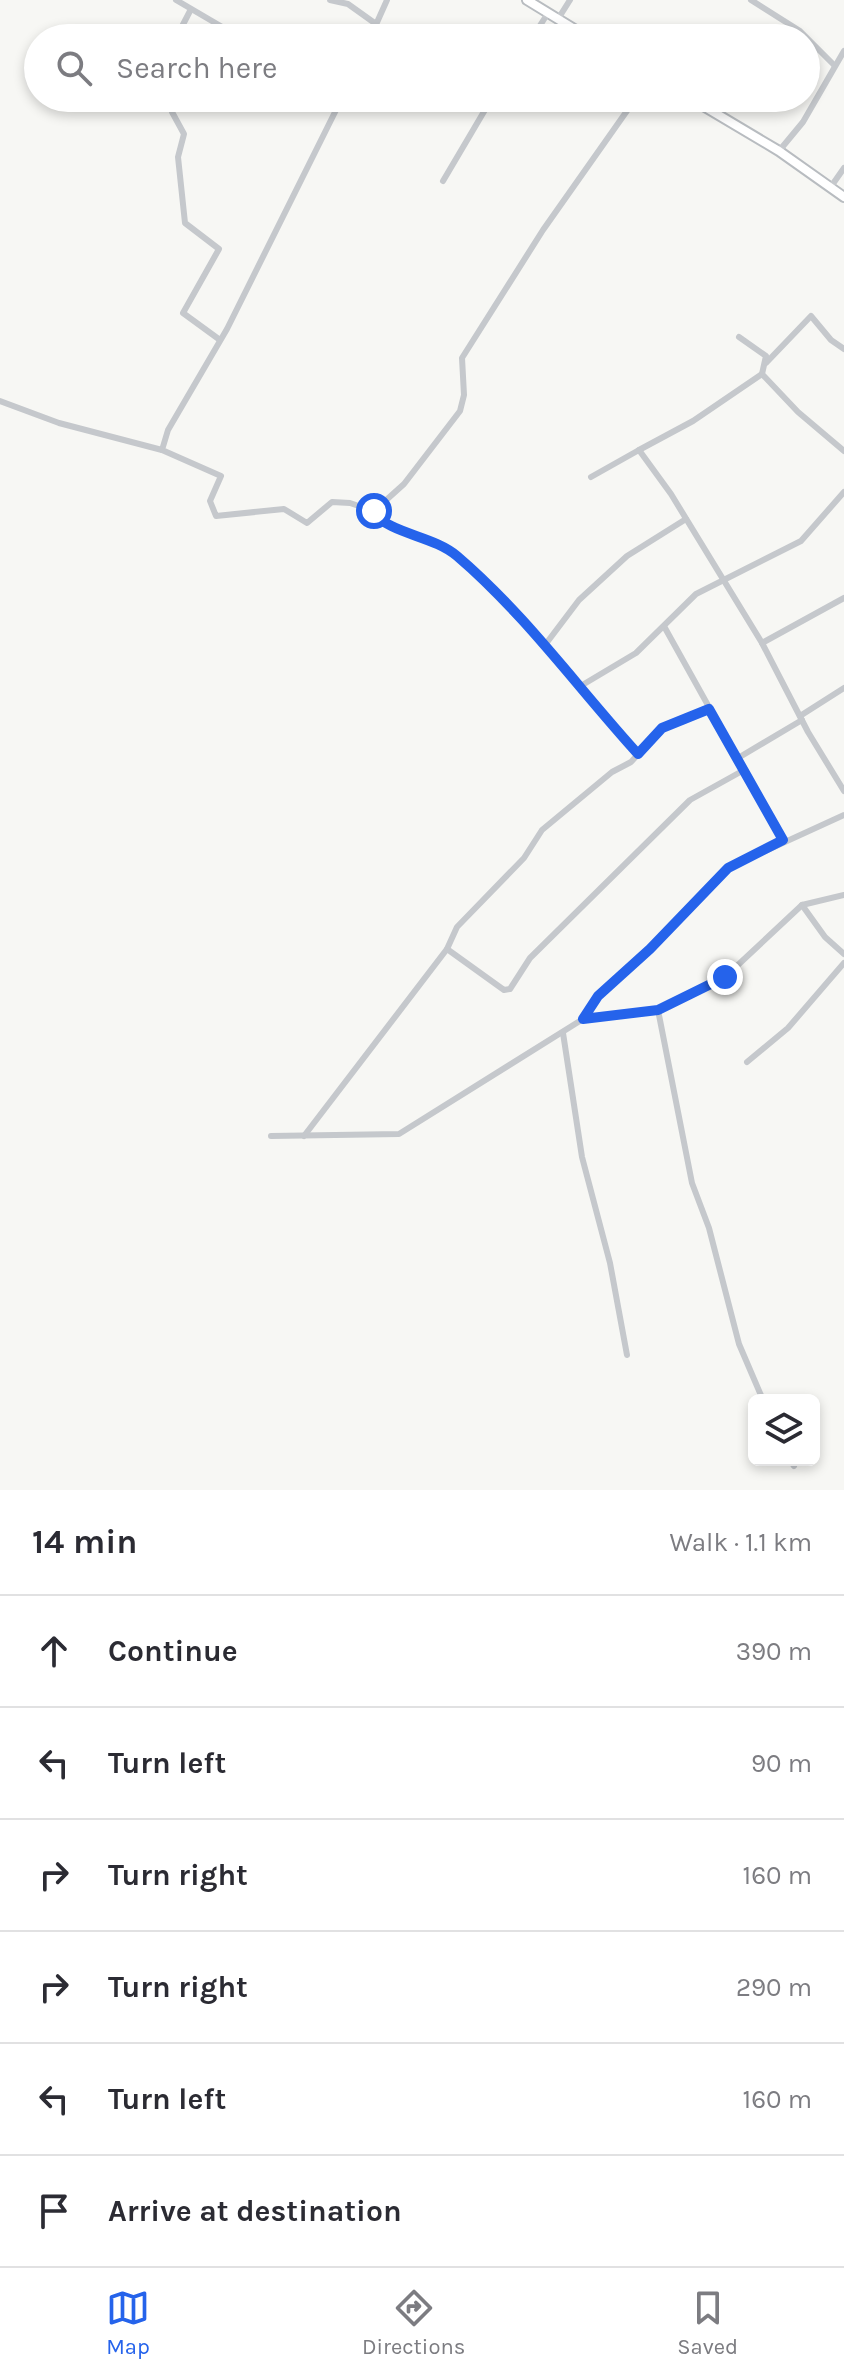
<!DOCTYPE html>
<html lang="en">
<head>
<meta charset="utf-8">
<style>
	body { margin:0; font-family:Karla,sans-serif; background:#f2f2f3; color:#2b2b33 }
	.controls { position:absolute; right:24px; bottom:24px; display:grid; overflow:hidden; border-radius:12px; box-shadow:0 4px 12px #0003 }
	.controls button { width:72px; height:72px; display:grid; place-items:center; padding:0; border:0; border-bottom:2px solid #e1e1e2; background:#fff; color:#2b2b33; font:40px sans-serif }
	.stop { position:absolute; width:24px; height:24px; margin:-18px; border:6px solid #2563eb; border-radius:50%; background:#fff }
	.stop.end { background:#2563eb; border-color:#fff; box-shadow:0 2px 8px #0008 }
	.list { margin:0; padding:0; list-style:none }
	h2 { display:flex; justify-content:space-between; align-items:center; height:104px; margin:0; padding:0 32px; font-size:34px }
	h2 small { font-size:26px; font-weight:400; color:#7c7c81 }
	.list li { display:grid; grid-template-columns:52px 1fr auto; gap:24px; align-items:center; box-sizing:border-box; height:112px; padding:0 32px; border-top:2px solid #e1e1e2 }
	.list b { display:block; font-size:30px; white-space:nowrap }
	.list em { font-size:26px; font-style:normal; color:#7c7c81 }
	.icon { flex:none; width:44px; height:44px; fill:none; stroke:currentColor; stroke-width:2; stroke-linecap:round; stroke-linejoin:round }
	.map { position:relative; flex:none; width:844px; height:1490px; overflow:hidden }
	.search { position:absolute; background:#fff; box-shadow:0 4px 12px #0003; left:24px; right:24px; top:24px; height:88px; display:flex; align-items:center; gap:20px; box-sizing:border-box; padding:0 28px; border-radius:44px; color:#7c7c81; font-size:30px }
	.sheet { height:776px; background:#fff }
	nav { display:flex; justify-content:space-around; align-items:center; box-sizing:border-box; height:112px; border-top:2px solid #e1e1e2; background:#fff; font-size:22px; color:#7c7c81 }
	nav a { display:grid; justify-items:center; gap:4px }
	nav .on { color:#2563eb }
	.map>svg:first-child { display:block }
	.lines { fill:none; stroke-linecap:round; stroke-linejoin:round }
	.major-casing { stroke:#b8bcc0; stroke-width:12 }
	.minor { stroke:#c5c8cc; stroke-width:6 }
	.major { stroke:#fff; stroke-width:8 }
	.route { stroke:#2563eb; stroke-width:10 }
</style>
</head>
<body>
<div class="map">
<svg width="844" height="1490" viewBox="0 0 844 1490">
	<rect width="100%" height="100%" fill="#f7f7f4"/>
	<g class="lines">
		<defs>
			<g id="major">
				<path d="M527,0L589,38"/>
				<path d="M690,98L779,151L844,197"/>
			</g>
		</defs>
		<use href="#major" class="major-casing"/>
		<g class="minor">
			<path d="M176,0L241,38"/>
			<path d="M330,0L348,4L376,24"/>
			<path d="M751,0L800,31L834,65"/>
			<path d="M558,19L570,0"/>
			<path d="M176,38L190,11"/>
			<path d="M370,38L387,0"/>
			<path d="M532,38L548,13"/>
			<path d="M172,98V112L184,134L178,157L185,223L219,249L183,313L220,340"/>
			<path d="M342,98L227,329L168,430L162,450L221,476L210,501L216,516L284,509L307,523L332,502L350,503L374,511L404,484L460,411L464,395L462,358L543,230L636,98"/>
			<path d="M779,151L803,122L844,51"/>
			<path d="M443,181L492,98"/>
			<path d="M830,188L844,168"/>
			<path d="M739,337L766,356L762,374L798,412L844,451"/>
			<path d="M766,363L811,316L831,340L844,349"/>
			<path d="M0,401L59,423L162,450"/>
			<path d="M639,450L693,421L762,374"/>
			<path d="M591,477L639,450L671,494L762,643L808,732L844,791"/>
			<path d="M371,511C391,534 432,537 457,556L545,645L638,754"/>
			<path d="M665,628L783,840"/>
			<path d="M762,643L844,598"/>
			<path d="M545,645L579,600L627,556L686,519"/>
			<path d="M579,687L636,653L696,594L801,541L844,492"/>
			<path d="M800,716L844,688"/>
			<path d="M738,758L802,720"/>
			<path d="M802,905L825,937L844,954"/>
			<path d="M447,949L504,990L510,989L530,958L690,800L744,770"/>
			<path d="M658,1010L692,1183L709,1228L739,1344L763,1400"/>
			<path d="M583,1019L598,996L650,949L728,868L844,815"/>
			<path d="M563,1033L582,1157L610,1263L627,1355"/>
			<path d="M747,1062L788,1028L844,963"/>
			<path d="M271,1136L399,1134L583,1019L658,1010L725,977L802,905L844,895"/>
			<path d="M304,1136L447,949L457,927L524,858L542,830L612,772L631,762L662,728L709,709"/>
			<path d="M790,1460L794,1466"/>
		</g>
		<use href="#major" class="major"/>
	</g>
	<g class="lines">
		<path class="route" d="M374,511H371C392,535 432,535 457,556C525,614 578,688 638,754L662,728L709,709L783,840L728,868L650,949L598,996L583,1019L658,1010L725,977"/>
	</g>
</svg>
<div class="controls">
<button><svg class="icon" aria-label="layers" viewBox="0 0 24 24"><path d="M12 4l9 5-9 5-9-5zM3 14l9 5 9-5"/></svg></button>
</div>
<div class="stop" style="left:374px;top:511px"></div>
<div class="stop end" style="left:725px;top:977px"></div>
<div class="search"><svg class="icon" aria-label="search" viewBox="0 0 24 24"><circle cx="10" cy="10" r="6"/><path d="M15 15l6 6"/></svg>Search here</div>
</div>
<section class="sheet">
<h2>14 min<small>Walk · 1.1 km</small></h2>
<ul class="list">
<li><svg class="icon" aria-label="ahead" viewBox="0 0 24 24"><path d="M12 20V5M6 11l6-6 6 6"/></svg><div><b>Continue</b></div><em>390 m</em></li>
<li><svg class="icon" aria-label="left" viewBox="0 0 24 24"><path d="M17 20v-9H6M10 6l-5 5 5 5"/></svg><div><b>Turn left</b></div><em>90 m</em></li>
<li><svg class="icon" aria-label="right" viewBox="0 0 24 24"><path d="M7 20v-9h11M14 6l5 5-5 5"/></svg><div><b>Turn right</b></div><em>160 m</em></li>
<li><svg class="icon" aria-label="right" viewBox="0 0 24 24"><path d="M7 20v-9h11M14 6l5 5-5 5"/></svg><div><b>Turn right</b></div><em>290 m</em></li>
<li><svg class="icon" aria-label="left" viewBox="0 0 24 24"><path d="M17 20v-9H6M10 6l-5 5 5 5"/></svg><div><b>Turn left</b></div><em>160 m</em></li>
<li><svg class="icon" aria-label="arrive" viewBox="0 0 24 24"><path d="M6 21V4h12l-3 4 3 4H6"/></svg><div><b>Arrive at destination</b></div></li>
</ul>
</section>
<nav>
<a class="on"><svg class="icon" aria-label="map" viewBox="0 0 24 24"><path d="M3 6l6-2 6 2 6-2v14l-6 2-6-2-6 2zM9 4v14M15 6v14"/></svg>Map</a>
<a><svg class="icon" aria-label="directions" viewBox="0 0 24 24"><path d="M12 3l9 9-9 9-9-9zM9 14v-3h6M13 9l2 2-2 2"/></svg>Directions</a>
<a><svg class="icon" aria-label="saved" viewBox="0 0 24 24"><path d="M7 4h10v16l-5-4-5 4z"/></svg>Saved</a>
</nav>
</body>
</html>
